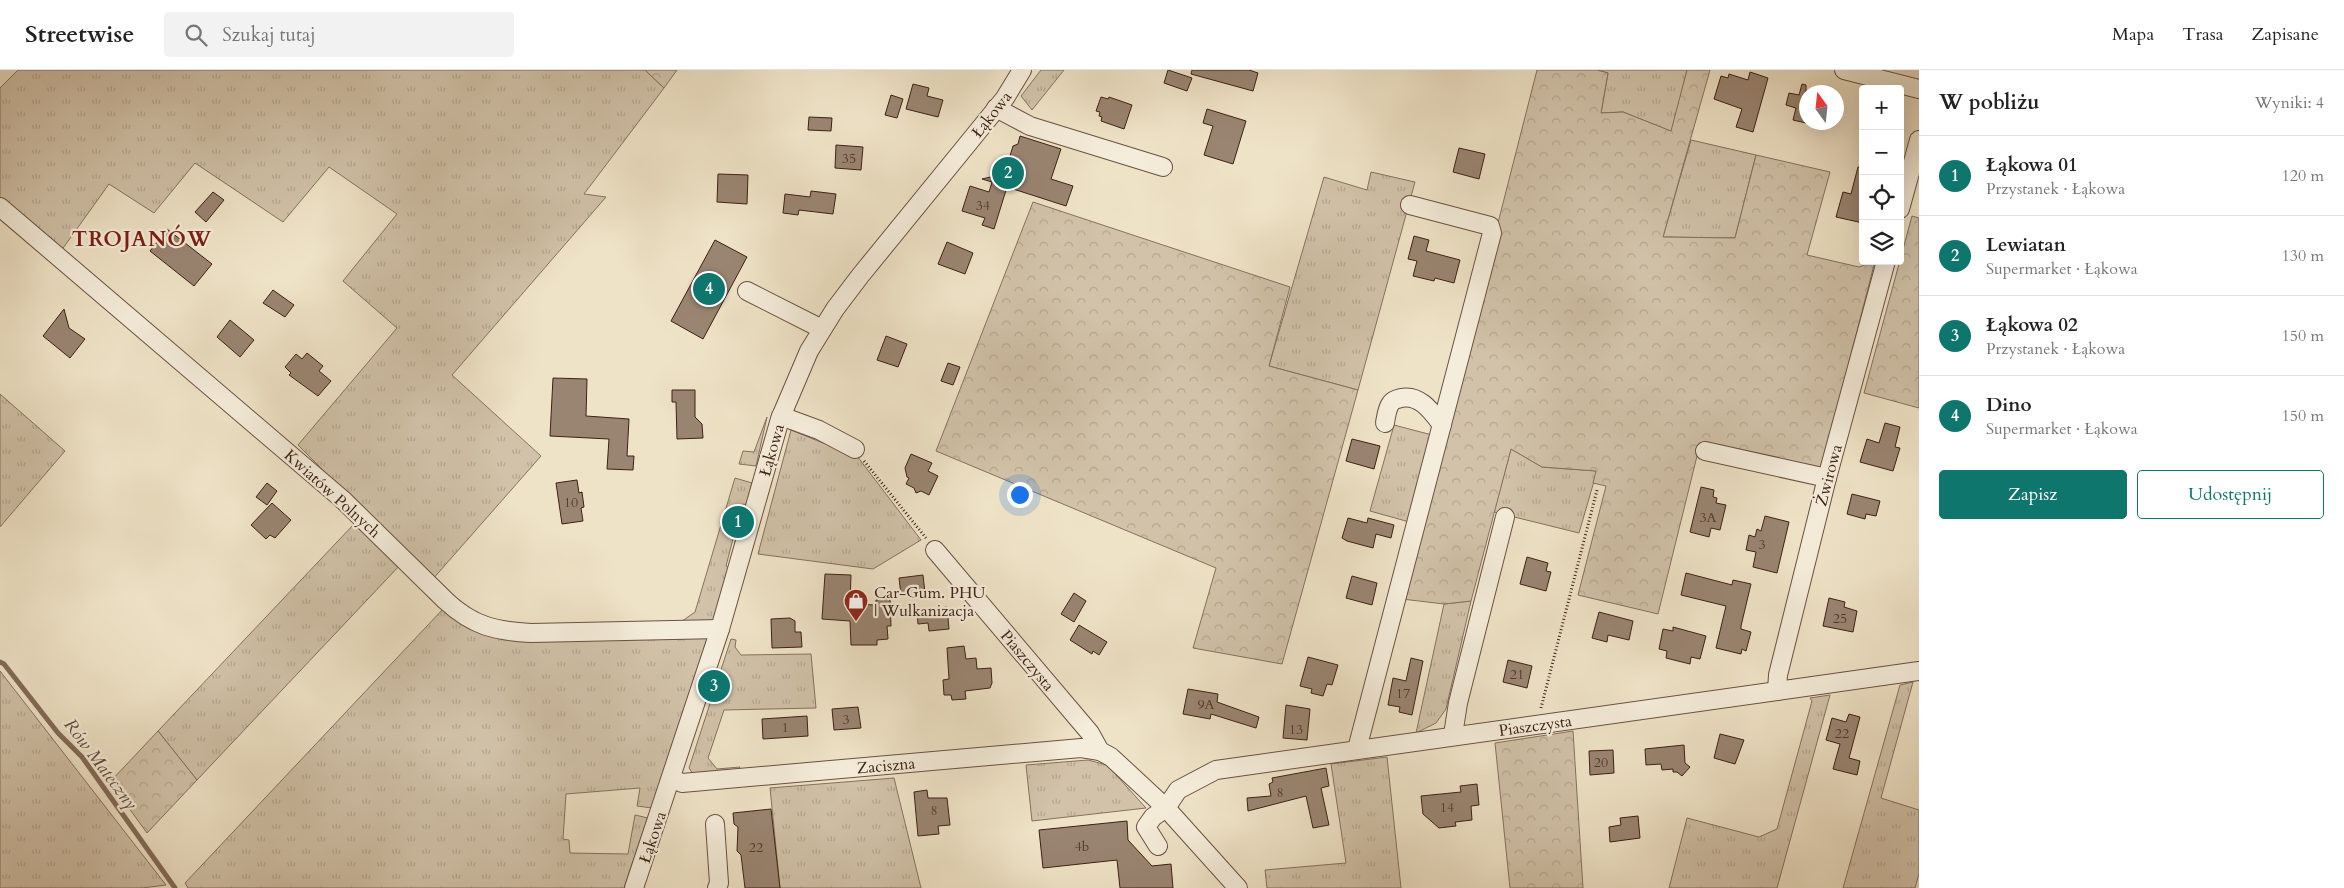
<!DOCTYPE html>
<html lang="pl">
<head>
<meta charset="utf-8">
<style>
	body { margin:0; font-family:Cardo,serif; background:#f2f2f2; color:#222 }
	.controls { position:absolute; right:15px; top:15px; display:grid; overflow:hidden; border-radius:5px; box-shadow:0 5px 20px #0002 }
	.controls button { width:45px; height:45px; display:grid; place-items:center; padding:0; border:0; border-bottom:1px solid #e0e0e0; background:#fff; color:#222; font:25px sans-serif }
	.compass { position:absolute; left:1799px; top:15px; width:45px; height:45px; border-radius:50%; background:#fff; box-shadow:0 5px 20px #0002; rotate:345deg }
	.you { position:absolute; left:1019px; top:424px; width:18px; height:18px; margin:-12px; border:4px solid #fff; border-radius:50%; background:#1a73e8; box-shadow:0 0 0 8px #1a73e833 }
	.badge { display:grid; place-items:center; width:32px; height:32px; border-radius:50%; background:#0f766e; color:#fff; font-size:16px; font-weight:700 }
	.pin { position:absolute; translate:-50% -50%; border:2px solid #fff; box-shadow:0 1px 5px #0006 }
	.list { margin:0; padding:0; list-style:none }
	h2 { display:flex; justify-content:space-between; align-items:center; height:65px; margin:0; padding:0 20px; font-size:21px }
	h2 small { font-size:16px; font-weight:400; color:#767676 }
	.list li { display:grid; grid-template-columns:32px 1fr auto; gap:15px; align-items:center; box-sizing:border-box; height:80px; padding:0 20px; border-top:1px solid #e0e0e0 }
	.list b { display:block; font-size:19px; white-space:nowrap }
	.list p { margin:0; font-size:16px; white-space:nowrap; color:#767676 }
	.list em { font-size:16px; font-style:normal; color:#767676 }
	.actions { display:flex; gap:10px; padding:15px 20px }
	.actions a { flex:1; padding:11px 0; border:1px solid #0f766e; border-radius:5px; text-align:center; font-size:18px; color:#0f766e }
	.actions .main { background:#0f766e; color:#fff }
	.icon { flex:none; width:28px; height:28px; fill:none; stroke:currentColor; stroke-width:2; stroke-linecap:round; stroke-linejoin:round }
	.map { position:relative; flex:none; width:1919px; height:818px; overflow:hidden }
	header { display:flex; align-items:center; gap:30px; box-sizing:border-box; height:70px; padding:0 25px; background:#fff; border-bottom:1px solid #e0e0e0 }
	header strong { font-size:24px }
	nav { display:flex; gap:28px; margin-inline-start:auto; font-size:18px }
	.search { width:350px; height:45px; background:#f2f2f2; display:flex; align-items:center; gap:12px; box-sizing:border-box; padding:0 18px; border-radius:5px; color:#767676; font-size:19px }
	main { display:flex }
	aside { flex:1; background:#fff }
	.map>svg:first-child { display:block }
	.grass { fill:url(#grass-tufts); stroke:#87715f }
	.forest { fill:url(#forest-crowns); stroke:#87715f }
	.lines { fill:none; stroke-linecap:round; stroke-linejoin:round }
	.stream { stroke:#836d5b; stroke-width:5 }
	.building { fill:#9a8572; stroke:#3d2015 }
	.minor-casing { stroke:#6a5142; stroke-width:20 }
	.path { stroke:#3d2015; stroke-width:3; stroke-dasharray:1 2.5; stroke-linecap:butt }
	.minor { stroke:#f5eddb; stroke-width:18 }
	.labels { text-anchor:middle; stroke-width:4.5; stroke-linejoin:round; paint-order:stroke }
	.number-label { font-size:14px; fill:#54392c }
	.street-label { font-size:16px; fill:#3d2015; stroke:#f5eddb }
	.poi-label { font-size:16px; fill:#3d2015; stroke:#f5eddb; text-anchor:start }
	.water-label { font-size:18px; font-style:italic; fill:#664d3e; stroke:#f5eddb }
	.district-label { font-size:21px; font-weight:bold; letter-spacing:1px; fill:#7a1f14; stroke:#f5eddb }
</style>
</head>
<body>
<header>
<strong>Streetwise</strong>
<div class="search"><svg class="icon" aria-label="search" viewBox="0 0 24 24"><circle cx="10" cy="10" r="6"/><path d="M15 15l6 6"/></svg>Szukaj tutaj</div>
<nav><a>Mapa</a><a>Trasa</a><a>Zapisane</a></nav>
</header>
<main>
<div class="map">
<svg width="1919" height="818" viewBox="0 0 1919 818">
	<defs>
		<pattern id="grass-tufts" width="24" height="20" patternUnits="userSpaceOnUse" patternTransform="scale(1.25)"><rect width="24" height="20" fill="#d1c2a9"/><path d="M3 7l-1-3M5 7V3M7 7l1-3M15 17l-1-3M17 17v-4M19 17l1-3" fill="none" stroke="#b4a691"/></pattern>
		<pattern id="forest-crowns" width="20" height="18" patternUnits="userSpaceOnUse" patternTransform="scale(1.25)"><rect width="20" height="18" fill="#d1c2a9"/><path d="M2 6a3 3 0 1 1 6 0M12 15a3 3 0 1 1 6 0" fill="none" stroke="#b4a691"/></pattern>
	</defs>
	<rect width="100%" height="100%" fill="#efe3c7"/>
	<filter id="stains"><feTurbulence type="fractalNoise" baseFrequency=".004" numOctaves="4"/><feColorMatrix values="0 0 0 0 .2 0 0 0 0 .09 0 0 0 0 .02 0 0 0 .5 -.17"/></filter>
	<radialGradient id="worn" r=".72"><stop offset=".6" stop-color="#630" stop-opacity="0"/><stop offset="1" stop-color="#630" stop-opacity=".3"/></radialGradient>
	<g class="grass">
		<path d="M18,0H645L664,18L584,124L606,127L452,305L541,386L432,510L298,375L397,258L343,211L397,144L329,97L283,152L195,93L154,143L109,114L61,181L0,130V18Z"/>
		<path d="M1041,0H1064L1032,40L1021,26Z"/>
		<path d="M1597,0H1687L1672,62L1623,42L1601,43L1608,3Z"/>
		<path d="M1691,70L1756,85L1735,168L1663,167Z"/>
		<path d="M1371,102L1415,112L1358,320L1269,296L1324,107L1367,120Z"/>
		<path d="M0,324L65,381L0,457Z"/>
		<path d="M767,347L756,396L739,394L743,381L754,382Z"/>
		<path d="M1394,355L1436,366L1413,453L1370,441Z"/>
		<path d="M791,360L823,373L836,372L854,382L921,470L873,499L758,484Z"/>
		<path d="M1511,379L1542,397L1597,401L1579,463L1494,442Z"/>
		<path d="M735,408L752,413L746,435L742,434L726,496L729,498L714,551L678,554L695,542Z"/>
		<path d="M355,453L401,494L197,710L158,661Z"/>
		<path d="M1471,531L1446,639L1436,653L1416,663L1444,534Z"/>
		<path d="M443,539C473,560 487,566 522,571L698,566L706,568L708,574L652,738L637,736L640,718L566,724L563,769L569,770L570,783L628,784L635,745L648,748L624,818H188L185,813Z"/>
		<path d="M731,569L736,570L735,577L741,585L811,584L816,638L724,640L708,688L717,699L740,697L737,702L693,704L689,698Z"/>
		<path d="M0,601L166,815L142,818H0Z"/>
		<path d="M1913,612L1881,728L1919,740V804L1915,818H1843L1900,615Z"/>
		<path d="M1830,625L1777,818H1669L1687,748L1759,767L1777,759L1812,631L1810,628Z"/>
		<path d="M1387,687L1401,818H1267L1265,800L1346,793L1331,694Z"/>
		<path d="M1088,690L1107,695L1146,738L1032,751L1026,695Z"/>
		<path d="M894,708L921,818H780L770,718Z"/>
	</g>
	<g class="forest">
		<path d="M645,0H677L664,18Z"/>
		<path d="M1537,0H1597L1608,3L1601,43L1623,42L1671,61L1687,0H1710L1663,167L1735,168L1756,85L1830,102L1807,185L1859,197L1875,191L1821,402L1700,374L1658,544L1578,525L1606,416L1593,413L1596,401L1542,397L1511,379L1471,531L1444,534L1402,529Z"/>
		<path d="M1033,132L1290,217L1269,296L1358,320L1282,594L1193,578L1216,498L936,381Z"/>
		<path d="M1912,146L1919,148V338L1864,323Z"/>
		<path d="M158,661L197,710L147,763L110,712Z"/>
		<path d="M1573,661L1583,818H1510L1495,673Z"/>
	</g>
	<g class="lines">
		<path class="stream" d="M0,592L4,594L58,663L82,687L175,818"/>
	</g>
	<g class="building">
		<path d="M1168,0L1192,8L1187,21L1164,13Z"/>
		<path d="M1192,0H1249L1258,3L1253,21L1191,4Z"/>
		<path d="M1750,2L1768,8L1753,62L1736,57L1742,39L1714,29L1721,6L1728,8L1729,4L1748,10Z"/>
		<path d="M913,14L929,18L927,26L943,30L938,47L906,39Z"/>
		<path d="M1802,14L1806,15V53L1793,50L1796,38L1786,35L1789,23L1799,25Z"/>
		<path d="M891,25L903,29L897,48L885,45Z"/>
		<path d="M1101,27L1108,29L1109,27L1132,35L1124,59L1101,51L1102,47L1099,46L1100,42L1096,41Z"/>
		<path d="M1207,39L1246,51L1233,94L1204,85L1213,56L1203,53Z"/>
		<path d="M809,47L832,48L831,61L808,60Z"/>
		<path d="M1020,66L1061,79L1051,109L1073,116L1066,136L1007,117L994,159L982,155L985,148L962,141L970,116L989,122L992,112L982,109L999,105L1005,88L1010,86L1013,76L1018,74Z"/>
		<path d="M836,75L863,77L861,100L835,98Z"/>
		<path d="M1459,78L1485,84L1479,109L1453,102Z"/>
		<path d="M1858,97H1863V153L1836,147L1843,122L1851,124Z"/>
		<path d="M718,104L748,105L747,134L717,132Z"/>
		<path d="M811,121L836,124L833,144L799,140L798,145L783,143L785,124L810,127Z"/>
		<path d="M213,122L224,130L206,152L195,142Z"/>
		<path d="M167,159L212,194L194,216L150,181Z"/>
		<path d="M1414,166L1429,170L1426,181L1460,190L1454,213L1435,208L1434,211L1413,206L1417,191L1408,189Z"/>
		<path d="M715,170L747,187L703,269L671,251Z"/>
		<path d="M947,172L973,183L965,204L938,194Z"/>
		<path d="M273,220L294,235L285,247L263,233Z"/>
		<path d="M64,239L69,258L85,269L70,288L43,266Z"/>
		<path d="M230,250L254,270L240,287L217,267Z"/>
		<path d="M886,266L907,274L898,297L877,290Z"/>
		<path d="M307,283L323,296L319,301L331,311L318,326L289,305L291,303L285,297L296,284L302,289Z"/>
		<path d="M948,293L960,297L953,315L941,311Z"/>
		<path d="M553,308L587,309L586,346L629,349L627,386H634L633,400L607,399L609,369L550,366Z"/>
		<path d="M672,320H695V347L702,354L703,368L677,369L676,332H672Z"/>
		<path d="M1885,353L1900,357L1895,377L1900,378L1893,401L1860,392L1867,369L1879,373Z"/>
		<path d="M1352,369L1380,376L1374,399L1346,391Z"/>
		<path d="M911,384L932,393L928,401L938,406L929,425L921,421L916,423L914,418L906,414L909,408L907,407L905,398Z"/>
		<path d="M577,410L579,423L582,422L584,437L581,438L583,451L562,454L556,413Z"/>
		<path d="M267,413L277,421L267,435L256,427Z"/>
		<path d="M1701,417L1714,420L1713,427L1717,428L1716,433L1726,435L1720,460L1711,458L1709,467L1690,462Z"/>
		<path d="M1852,424L1880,431L1876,446L1866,444L1865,449L1847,444Z"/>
		<path d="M272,433L291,450L275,468L270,465L266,469L251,455Z"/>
		<path d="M1765,446L1789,452L1777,503L1753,497L1756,482L1746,480L1749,465L1755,467L1757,459L1761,461Z"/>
		<path d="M1348,448L1367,453L1368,448L1394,455L1391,468L1376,464L1373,478L1347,471L1342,468Z"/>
		<path d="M1527,487L1548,493L1546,501L1551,502L1546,521L1520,514Z"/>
		<path d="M1686,503L1732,515L1733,510L1751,514L1741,556V559L1751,562L1746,581L1742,579L1741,584L1716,578L1726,536L1681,525Z"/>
		<path d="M825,504L851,505L850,534L876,535V530L890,529L891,556H887L888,569L877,570V575H851L850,551L822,549Z"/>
		<path d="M923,505L925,523L901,525L899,508Z"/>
		<path d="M1352,506L1377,513L1372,535L1346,528Z"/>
		<path d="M1074,523L1086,531L1074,552L1061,544Z"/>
		<path d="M1829,528L1845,532L1844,537L1857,541L1853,562L1823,556Z"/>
		<path d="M947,537L949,559L929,561L928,553L918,554L917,541Z"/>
		<path d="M1599,542L1633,551L1629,570L1608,565L1607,572L1592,568Z"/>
		<path d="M790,548L795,551V562H801L802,577L772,578L771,549Z"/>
		<path d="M1079,555L1107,572L1099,585L1093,581L1092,584L1070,570Z"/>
		<path d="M1673,557L1706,566L1700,589L1691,587L1690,594L1666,588L1667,581L1659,579L1663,559L1673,561Z"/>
		<path d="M964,576L966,589L976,588L977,599L991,598L992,613L990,618L965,621L966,629L952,630L951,625H944L943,610L949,609L947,578Z"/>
		<path d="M1308,587L1338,595L1332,615L1327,614L1323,626L1311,623L1312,619L1300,616Z"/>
		<path d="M1411,588L1423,591L1412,645L1399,642L1400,637L1388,635L1393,608L1406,611Z"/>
		<path d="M1508,590L1532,596L1527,618L1503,612Z"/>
		<path d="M1188,619L1218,624L1217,632L1259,647L1256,658L1211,644L1210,649L1183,644Z"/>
		<path d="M1286,635L1310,639L1307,670L1283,668Z"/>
		<path d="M858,637L861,658L834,660L832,639Z"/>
		<path d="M1849,644L1860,647L1849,688L1860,691L1857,705L1833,699L1840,674L1826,670L1832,648L1846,652Z"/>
		<path d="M807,646L808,666L763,669L762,649Z"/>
		<path d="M1720,664L1744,670L1735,694L1714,688Z"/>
		<path d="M1684,675L1685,693L1690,697L1682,706L1677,702H1673V699L1662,700L1661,694L1646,695L1645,679Z"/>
		<path d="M1613,680L1614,703L1590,705L1589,681Z"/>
		<path d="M1326,698L1329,716L1321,718L1329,755L1313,758L1306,726L1248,741L1247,728L1271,726L1269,714L1273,712L1272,708Z"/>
		<path d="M1477,714L1479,735L1471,736L1472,750L1455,752L1456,756L1439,758L1423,744L1421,726L1461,722L1460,716Z"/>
		<path d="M927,720L928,728H947L950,755L938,756L939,764L918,766L914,722Z"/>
		<path d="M771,739L780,818H745L741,785L737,781L738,757L734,754L733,743Z"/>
		<path d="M1638,746L1640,768L1610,772L1609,757L1621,755L1620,748Z"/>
		<path d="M1127,751L1128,770L1152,796L1171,794L1173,818H1120L1117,790L1043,798L1039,760Z"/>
	</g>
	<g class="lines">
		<defs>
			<g id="minor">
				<path d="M1844,0L1919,19"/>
				<path d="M996,38L1030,56L1163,97"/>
				<path d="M0,137L342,429L446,531C473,556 495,561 531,563L720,559"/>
				<path d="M1900,139L1919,70"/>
				<path d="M747,221L822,259"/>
				<path d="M781,346L819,360L855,379"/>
				<path d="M1385,353C1386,347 1387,338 1391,333C1393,330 1397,329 1401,328C1420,324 1432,342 1442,355"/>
				<path d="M1705,381L1827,408"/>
				<path d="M935,480L1090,663L1100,681L1111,687L1166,738L1238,818"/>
				<path d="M1777,621L1778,605L1827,408L1886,191"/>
				<path d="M1453,665L1458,633L1505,447"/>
				<path d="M1357,679L1492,163L1490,156L1410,135"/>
				<path d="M672,709L682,713L1081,678L1100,681"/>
				<path d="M715,754L719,813L717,818"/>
				<path d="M1158,776L1146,757L1153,747L1166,738L1178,720L1216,700L1919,601"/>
				<path d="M634,818L720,559L780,349L809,281L835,239L860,206L1005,28L1022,0"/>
			</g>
		</defs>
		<use href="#minor" class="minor-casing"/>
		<g class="path">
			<path d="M864,391L926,468"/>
			<path d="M1541,638L1597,420"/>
		</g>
		<use href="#minor" class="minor"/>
	</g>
	<defs>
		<symbol id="shop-pin" viewBox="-11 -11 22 30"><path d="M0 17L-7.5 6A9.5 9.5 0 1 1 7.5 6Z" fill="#8f2418" stroke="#f5eddb"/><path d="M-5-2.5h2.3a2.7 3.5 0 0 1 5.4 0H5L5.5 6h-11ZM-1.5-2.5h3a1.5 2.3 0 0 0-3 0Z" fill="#fff"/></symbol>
	</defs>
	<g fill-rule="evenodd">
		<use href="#shop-pin" x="842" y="517" width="28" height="38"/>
	</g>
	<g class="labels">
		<g class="number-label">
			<text x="849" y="93">35</text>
			<text x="983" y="140">34</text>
			<text x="571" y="437">10</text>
			<text x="1708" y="452">3A</text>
			<text x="1762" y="479">3</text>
			<text x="1840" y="553">25</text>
			<text x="1517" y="609">21</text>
			<text x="1403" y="628">17</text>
			<text x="1206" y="639">9A</text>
			<text x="846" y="654">3</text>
			<text x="785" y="662">1</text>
			<text x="1296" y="664">13</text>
			<text x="1842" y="668">22</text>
			<text x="1601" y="697">20</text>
			<text x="1280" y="727">8</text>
			<text x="1447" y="742">14</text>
			<text x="934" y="745">8</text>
			<text x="1082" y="781">4b</text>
			<text x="756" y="782">22</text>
		</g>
		<g class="street-label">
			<text transform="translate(991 44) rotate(-52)" y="6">Łąkowa</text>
			<text transform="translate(771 380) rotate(-74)" y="6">Łąkowa</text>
			<text transform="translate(1828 405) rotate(-75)" y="6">Żwirowa</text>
			<text transform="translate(333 423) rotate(42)" y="6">Kwiatów Polnych</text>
			<text transform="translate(1028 590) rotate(50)" y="6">Piaszczysta</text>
			<text transform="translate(1535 655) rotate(-8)" y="6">Piaszczysta</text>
			<text transform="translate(886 695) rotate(-5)" y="6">Zaciszna</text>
			<text transform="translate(652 767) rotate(-71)" y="6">Łąkowa</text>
		</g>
		<g class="poi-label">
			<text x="874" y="528">Car-Gum. PHU<tspan x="874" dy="18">| Wulkanizacja</tspan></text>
		</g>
		<g class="water-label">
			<text transform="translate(101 694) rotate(53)" y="6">Rów Mateczny</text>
		</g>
		<g class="district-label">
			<text x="142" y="176">TROJANÓW</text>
		</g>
	</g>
	<rect width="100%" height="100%" filter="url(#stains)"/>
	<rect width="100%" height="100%" fill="url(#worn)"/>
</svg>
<div class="controls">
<button>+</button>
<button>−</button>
<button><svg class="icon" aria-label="locate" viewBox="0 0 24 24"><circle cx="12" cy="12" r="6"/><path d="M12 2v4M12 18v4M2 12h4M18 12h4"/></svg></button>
<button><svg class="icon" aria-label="layers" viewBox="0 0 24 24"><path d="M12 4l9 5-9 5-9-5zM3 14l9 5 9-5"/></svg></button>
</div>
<svg class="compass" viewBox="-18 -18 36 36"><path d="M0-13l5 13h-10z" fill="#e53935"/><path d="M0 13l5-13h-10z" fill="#767676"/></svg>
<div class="you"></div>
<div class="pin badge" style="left:738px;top:452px">1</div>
<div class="pin badge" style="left:1008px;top:103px">2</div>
<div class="pin badge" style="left:714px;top:616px">3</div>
<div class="pin badge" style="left:709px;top:219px">4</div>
</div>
<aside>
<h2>W pobliżu<small>Wyniki: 4</small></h2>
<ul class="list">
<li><span class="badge">1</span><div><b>Łąkowa 01</b><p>Przystanek · Łąkowa</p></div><em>120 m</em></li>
<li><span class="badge">2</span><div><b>Lewiatan</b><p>Supermarket · Łąkowa</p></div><em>130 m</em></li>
<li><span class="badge">3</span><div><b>Łąkowa 02</b><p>Przystanek · Łąkowa</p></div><em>150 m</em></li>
<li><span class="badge">4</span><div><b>Dino</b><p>Supermarket · Łąkowa</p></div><em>150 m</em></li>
</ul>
<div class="actions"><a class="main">Zapisz</a><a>Udostępnij</a></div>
</aside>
</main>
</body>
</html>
